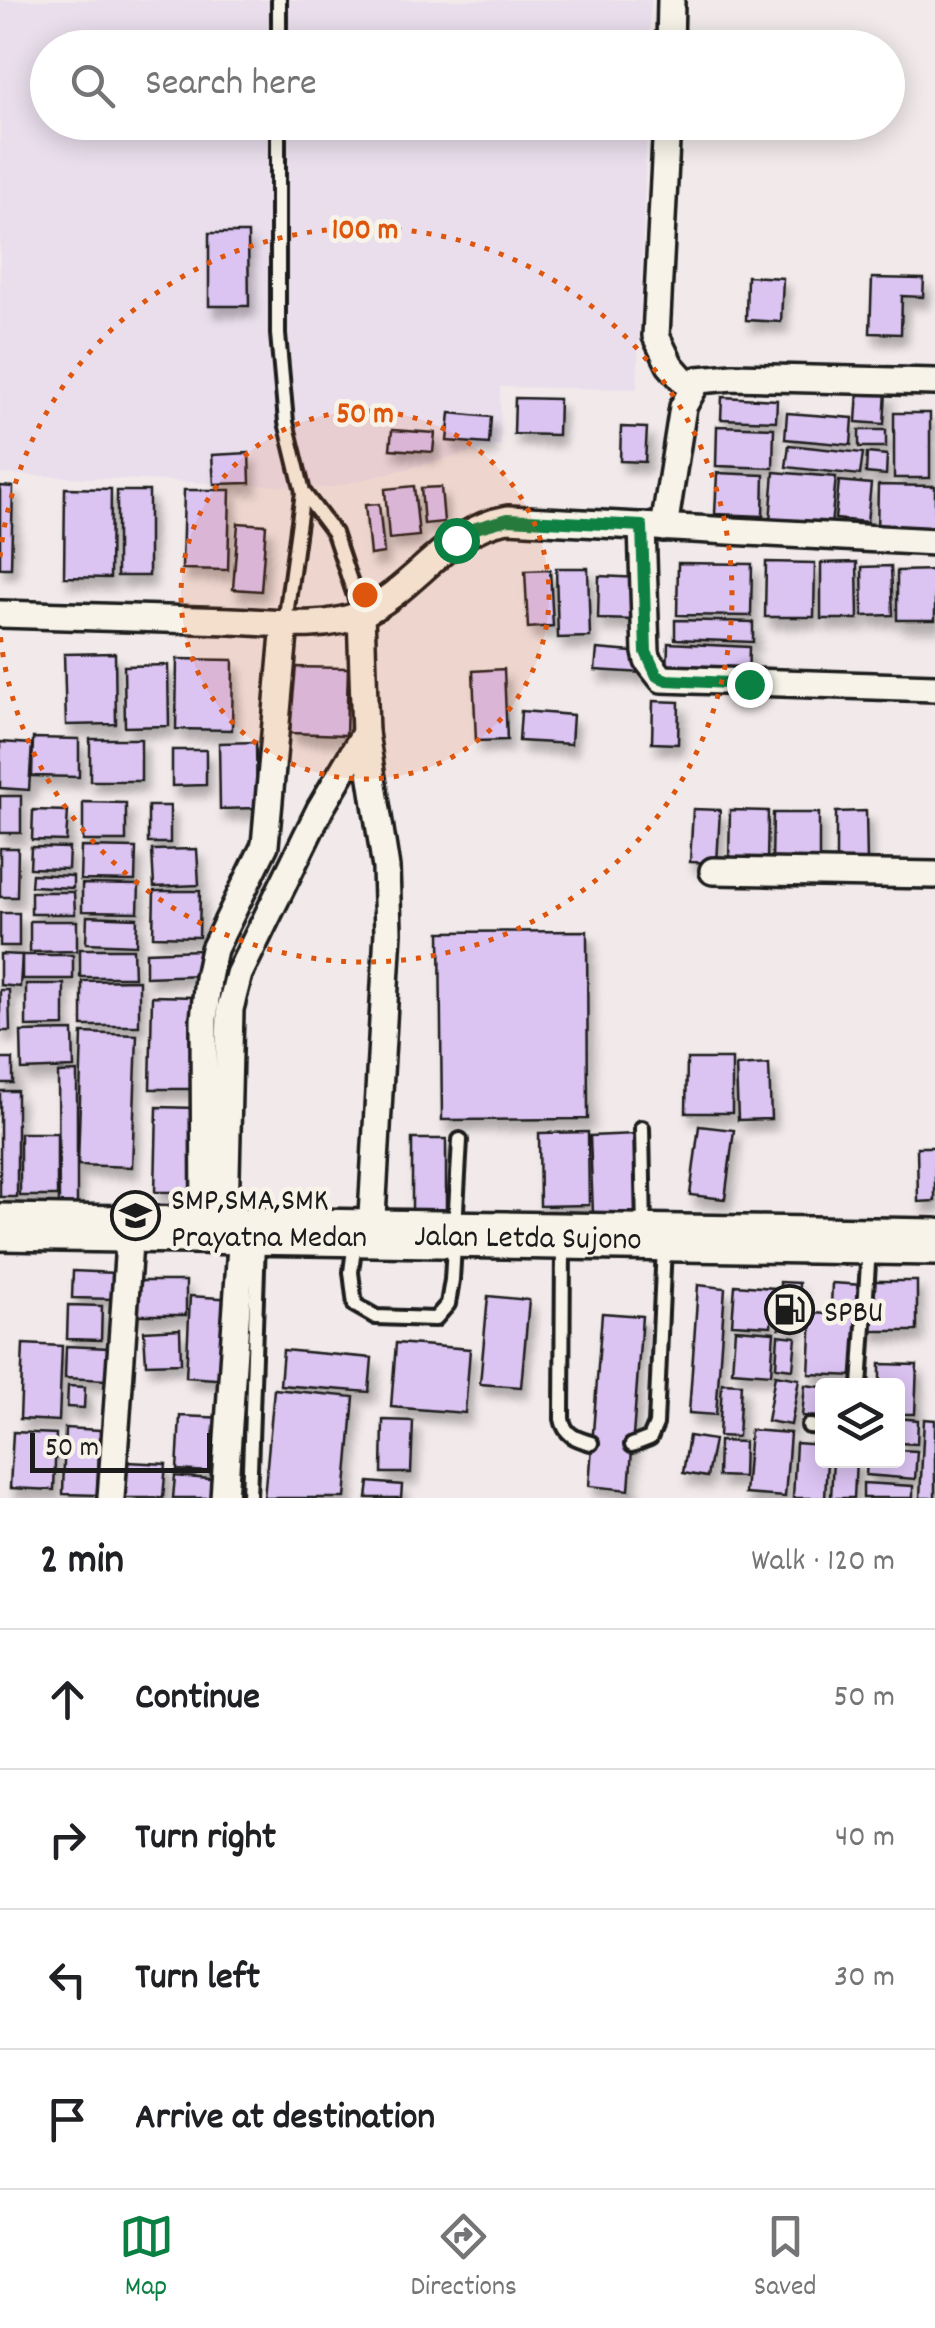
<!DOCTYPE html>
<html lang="en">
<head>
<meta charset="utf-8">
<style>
	body { margin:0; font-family:Dekko,sans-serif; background:#f2f2f2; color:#202124 }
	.controls { position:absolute; right:30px; bottom:30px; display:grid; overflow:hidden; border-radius:10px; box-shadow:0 5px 25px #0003 }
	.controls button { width:90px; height:90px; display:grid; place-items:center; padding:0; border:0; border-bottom:2px solid #e0e0e0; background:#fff; color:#202124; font:50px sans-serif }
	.scale { position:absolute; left:30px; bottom:25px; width:182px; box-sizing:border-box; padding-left:10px; border:5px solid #1c1c1c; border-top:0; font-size:28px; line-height:35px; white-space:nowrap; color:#1c1c1c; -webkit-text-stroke:8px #f7f3e8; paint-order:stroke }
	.stop { position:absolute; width:30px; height:30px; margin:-22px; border:8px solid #0b8043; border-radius:50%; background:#fff }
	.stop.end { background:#0b8043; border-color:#fff; box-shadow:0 2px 10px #0008 }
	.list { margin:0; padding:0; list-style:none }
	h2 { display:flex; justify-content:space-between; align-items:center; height:130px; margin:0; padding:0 40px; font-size:42px }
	h2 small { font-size:32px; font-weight:400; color:#757577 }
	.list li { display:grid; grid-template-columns:65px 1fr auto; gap:30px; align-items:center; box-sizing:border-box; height:140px; padding:0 40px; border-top:2px solid #e0e0e0 }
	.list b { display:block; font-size:38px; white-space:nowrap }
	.list em { font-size:32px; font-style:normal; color:#757577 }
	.icon { flex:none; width:55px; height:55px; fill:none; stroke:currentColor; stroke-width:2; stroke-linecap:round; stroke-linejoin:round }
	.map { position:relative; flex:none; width:935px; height:1498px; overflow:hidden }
	.search { position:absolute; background:#fff; box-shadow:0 5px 25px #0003; left:30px; right:30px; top:30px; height:110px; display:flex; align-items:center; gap:25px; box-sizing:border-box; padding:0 35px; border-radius:55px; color:#757577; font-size:38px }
	.sheet { height:690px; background:#fff }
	nav { display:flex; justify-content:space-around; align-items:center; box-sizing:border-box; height:140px; border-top:2px solid #e0e0e0; background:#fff; font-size:28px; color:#757577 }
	nav a { display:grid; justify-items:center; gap:5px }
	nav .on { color:#0b8043 }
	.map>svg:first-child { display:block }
	.built { fill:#eadeec }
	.building { fill:#dbc3f2; stroke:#1c1c1c; stroke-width:2.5; filter:url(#shadow) }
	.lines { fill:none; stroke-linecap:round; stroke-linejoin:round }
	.lane-casing { stroke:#1c1c1c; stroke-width:20 }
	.street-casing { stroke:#1c1c1c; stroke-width:32 }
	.highway-casing { stroke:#1c1c1c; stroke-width:52 }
	.lane { stroke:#f7f3e8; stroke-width:12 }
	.street { stroke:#f7f3e8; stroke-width:25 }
	.highway { stroke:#f7f3e8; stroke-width:45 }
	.route { stroke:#0b8043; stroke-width:12 }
	.ring { fill:none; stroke:#de560d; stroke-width:5; stroke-dasharray:5 10 }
	.labels { text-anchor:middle; stroke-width:9; stroke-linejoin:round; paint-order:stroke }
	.poi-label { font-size:32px; fill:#1c1c1c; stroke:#f7f3e8; text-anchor:start }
	.street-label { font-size:32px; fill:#1c1c1c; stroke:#f7f3e8 }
	.centre { fill:#de560d; stroke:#f7f3e8; stroke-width:5 }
	.ring-label { font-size:30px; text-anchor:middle; font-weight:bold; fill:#de560d; stroke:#f7f3e8; stroke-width:9; stroke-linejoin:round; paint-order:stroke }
</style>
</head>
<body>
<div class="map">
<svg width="935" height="1498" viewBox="0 0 935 1498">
	<defs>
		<filter id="shadow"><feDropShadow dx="5.5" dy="10" stdDeviation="5" flood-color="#0004"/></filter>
	</defs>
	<rect width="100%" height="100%" fill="#f1e9ea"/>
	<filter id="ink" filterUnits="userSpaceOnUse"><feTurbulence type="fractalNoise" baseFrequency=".01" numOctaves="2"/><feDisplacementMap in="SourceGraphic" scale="20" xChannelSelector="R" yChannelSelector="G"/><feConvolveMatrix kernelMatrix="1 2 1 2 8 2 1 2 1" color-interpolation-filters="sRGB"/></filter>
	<g filter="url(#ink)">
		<path class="built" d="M0,0H651L649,47L48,48V122L647,123L637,389L500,387L501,445L329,488L0,474Z"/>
		<g class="building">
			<path d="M209,233H248L249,306H209Z"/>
			<path d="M747,276L783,278L781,322L746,320Z"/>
			<path d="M872,278L924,279L923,297L902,296L901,334L870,333Z"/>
			<path d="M858,390L886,392L884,424L856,422Z"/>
			<path d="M722,397L777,400L776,421L721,419Z"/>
			<path d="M515,398L559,399L558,435L514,434Z"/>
			<path d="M450,413L491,417L489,444L447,441Z"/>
			<path d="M787,413L853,418L851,445L785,439Z"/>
			<rect x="894" y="413" width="36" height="65"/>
			<path d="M717,426L774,428L773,468L716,466Z"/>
			<path d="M621,427L647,428L645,462L620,461Z"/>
			<path d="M392,430L435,433L433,452L390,449Z"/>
			<rect x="859" y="430" width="27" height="17"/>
			<path d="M789,445L863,453L860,475L786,467Z"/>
			<path d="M249,453L250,483L214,484L212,455Z"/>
			<path d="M867,453L887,455L886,475L866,473Z"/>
			<path d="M774,472L836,477L831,526L770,521Z"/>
			<path d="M717,473L764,475L763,516L715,514Z"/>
			<path d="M839,481L871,484L867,522L835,519Z"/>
			<path d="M878,485L935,486V532L877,531Z"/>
			<path d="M0,486L13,487L11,568H0Z"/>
			<path d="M414,486L419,536L389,539L385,489Z"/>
			<path d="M441,487L444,522L424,524L421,488Z"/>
			<path d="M65,488L111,489L110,578L64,577Z"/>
			<path d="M184,490H230L228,570L182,569Z"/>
			<rect x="117" y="491" width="32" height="85"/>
			<path d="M379,504L384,553L370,555L365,505Z"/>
			<path d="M238,523L266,525L261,591L233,589Z"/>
			<path d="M766,562L815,563L814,617H765Z"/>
			<path d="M857,562L858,619H821V563Z"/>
			<path d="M678,563L752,564L751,616L677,615Z"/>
			<path d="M891,566L893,615L863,616L862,567Z"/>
			<path d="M556,568H588L590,637L558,638Z"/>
			<path d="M550,570L553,626L528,628L525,571Z"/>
			<path d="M935,570V620H897V571Z"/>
			<path d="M599,576L640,578L639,620L598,619Z"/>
			<path d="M675,620L753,622V642L675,639Z"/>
			<path d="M668,643L749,647L748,681L667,677Z"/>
			<path d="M597,649L644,653L643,673L595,670Z"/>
			<path d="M115,653L116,724L66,725L64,654Z"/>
			<path d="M177,659L233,660L232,730L176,729Z"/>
			<path d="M168,665L169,726L125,727L124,666Z"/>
			<path d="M292,667L348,668L346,735L290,733Z"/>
			<path d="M504,669L507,740L476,741L473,671Z"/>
			<path d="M653,701L679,702L678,744L652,743Z"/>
			<path d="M521,711L573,715L571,744L519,741Z"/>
			<path d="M33,738L79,739V777L32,776Z"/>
			<rect x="90" y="739" width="51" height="42"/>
			<path d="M0,742L32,744L29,790L0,788Z"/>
			<path d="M256,742L257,808L220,809L219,743Z"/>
			<path d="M172,750H206V785L172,786Z"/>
			<rect x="0" y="796" width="21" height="37"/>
			<path d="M83,802L126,803V841H83Z"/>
			<rect x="148" y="806" width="22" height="37"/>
			<path d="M693,809L720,810L717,863L690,862Z"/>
			<path d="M33,810L68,811L66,841L32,840Z"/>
			<path d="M730,810L768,811L767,862H729Z"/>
			<path d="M866,811L867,863H836V812Z"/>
			<path d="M773,813H819V863H772Z"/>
			<path d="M31,847L69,848L68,869L30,868Z"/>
			<path d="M81,847L136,848L135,881L80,880Z"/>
			<path d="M0,848H18L17,897H0Z"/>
			<path d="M197,849L199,885L154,887L152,850Z"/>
			<path d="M32,874L73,876V888L31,886Z"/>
			<path d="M82,884L139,885L138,912L82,911Z"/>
			<path d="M154,891H200L199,937L153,936Z"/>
			<path d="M31,892H74L75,914H31Z"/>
			<rect x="0" y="913" width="19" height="33"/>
			<path d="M87,916L137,918L136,945L86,943Z"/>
			<path d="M30,921H77V951L30,952Z"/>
			<path d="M587,931L588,1119L442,1120L440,932Z"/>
			<path d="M80,949H133L134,977H80Z"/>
			<path d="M200,950L201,975L146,977V952Z"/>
			<path d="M0,954L22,955L20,987L0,985Z"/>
			<rect x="22" y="955" width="51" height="24"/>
			<path d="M139,980V1026H82V981Z"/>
			<path d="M26,984H64V1026L26,1027Z"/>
			<path d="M0,990H9L10,1031H0Z"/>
			<path d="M152,996L196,997L194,1089H150Z"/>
			<path d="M73,1031L74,1068L22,1070L21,1032Z"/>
			<path d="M82,1033L137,1035L132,1167L78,1165Z"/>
			<rect x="0" y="1059" width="13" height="24"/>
			<path d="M687,1059H732V1113H686Z"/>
			<path d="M769,1064L771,1119L738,1120L736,1066Z"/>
			<path d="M77,1072V1204H59L58,1073Z"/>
			<rect x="0" y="1091" width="17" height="106"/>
			<path d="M157,1107L197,1108L195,1192H155Z"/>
			<path d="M699,1126L734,1130L725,1199L690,1195Z"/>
			<path d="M588,1132L589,1205L540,1206L539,1133Z"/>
			<rect x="20" y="1133" width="37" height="63"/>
			<path d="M635,1134L638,1212L593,1214L590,1136Z"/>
			<rect x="412" y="1139" width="34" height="80"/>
			<path d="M917,1147H935V1201L918,1202Z"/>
			<path d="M73,1271L116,1273L115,1299L72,1298Z"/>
			<rect x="135" y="1281" width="51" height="34"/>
			<rect x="869" y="1281" width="48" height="50"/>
			<path d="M780,1282L799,1283L797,1329L779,1328Z"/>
			<path d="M832,1283L863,1285L862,1309L831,1307Z"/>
			<path d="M698,1285L725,1288L716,1415L689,1413Z"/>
			<path d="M735,1285L774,1288L771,1326L732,1324Z"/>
			<path d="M190,1296L234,1299L230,1380L186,1377Z"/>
			<path d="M488,1296L529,1300L521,1387L480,1384Z"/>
			<path d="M68,1305L102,1306L101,1340L67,1339Z"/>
			<path d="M602,1313L642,1316L629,1490L589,1486Z"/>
			<path d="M812,1313L860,1316L857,1376L809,1374Z"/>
			<path d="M180,1329L181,1363L146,1364L144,1331Z"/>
			<path d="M735,1329L774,1332L771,1374L732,1371Z"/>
			<path d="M778,1335L796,1337L793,1369L776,1367Z"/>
			<path d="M396,1343L470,1349L465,1413L391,1407Z"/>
			<path d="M23,1344L62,1346L59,1421L20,1419Z"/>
			<path d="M66,1346L109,1348L107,1380L65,1378Z"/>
			<path d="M283,1350L372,1358L369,1392L280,1385Z"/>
			<path d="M880,1364L917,1365L915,1414H898V1386H880Z"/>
			<path d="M775,1375L799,1379L791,1425L767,1421Z"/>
			<path d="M722,1383L741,1384L738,1437L719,1436Z"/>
			<path d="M805,1385L822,1387V1417L802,1416Z"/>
			<path d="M68,1386L85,1387L84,1408L67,1407Z"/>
			<path d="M274,1389L354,1397L345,1498H264Z"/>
			<path d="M180,1416L228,1418L225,1473L177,1470Z"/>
			<path d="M898,1418L918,1420L917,1444L898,1443Z"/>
			<path d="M924,1419L935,1420V1498H920Z"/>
			<path d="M383,1420L413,1421L411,1473H382Z"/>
			<path d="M65,1428L100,1430L97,1495L63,1494Z"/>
			<path d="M750,1430L790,1433L785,1497L745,1494Z"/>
			<path d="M13,1432L56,1434L54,1490L10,1488Z"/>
			<path d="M689,1436L714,1440L707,1477L683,1473Z"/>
			<path d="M719,1441L744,1442L743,1477L718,1476Z"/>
			<path d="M796,1443L822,1445V1460H827L825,1498H793Z"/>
			<path d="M898,1450L917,1451L915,1479L866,1475L867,1460H898Z"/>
			<path d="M833,1460H856L854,1498H831Z"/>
			<path d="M128,1462L166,1464L163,1498H125Z"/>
			<path d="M175,1476L221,1480L220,1498H173Z"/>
			<path d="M369,1482L402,1485L401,1498H367Z"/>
			<path d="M863,1483L913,1486V1498H863Z"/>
		</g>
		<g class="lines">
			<defs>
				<g id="lane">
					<path d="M279,48V0"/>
					<path d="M278,122V334L286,422L303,492L334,533L361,614"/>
					<path d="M285,623L303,492"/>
					<path d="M642,1128L644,1231"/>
					<path d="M355,1241L351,1272L355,1305L376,1317L435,1319L448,1304L452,1280L460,1140"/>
					<path d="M563,1243L562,1419C565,1435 576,1439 591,1443"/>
					<path d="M860,1386L869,1248"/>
					<path d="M809,1426L822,1427"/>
					<path d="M632,1445L650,1438L656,1424L664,1246"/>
					<path d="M249,1498L258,1241"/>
				</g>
				<g id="street">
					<path d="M670,48L671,0"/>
					<path d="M667,122L656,336L670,365L691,389"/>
					<path d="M642,526L646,652L648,661L662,679L935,688"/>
					<path d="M664,528L683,407L698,380L733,377L935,382"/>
					<path d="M0,614C77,617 154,619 231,621C271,622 323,631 361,614C416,589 446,529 508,519L935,542"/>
					<path d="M361,614L365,733L386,868L388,932L371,1234"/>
					<path d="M713,871L935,875"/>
					<path d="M225,1216L230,1009L239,974L320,809L365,733"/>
					<path d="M205,1231L204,1020L208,978L214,949L265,845L285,623"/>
					<path d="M111,1498L130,1229"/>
					<path d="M224,1498L242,1231"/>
				</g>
				<g id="highway">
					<path id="s1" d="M0,1227L935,1242"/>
				</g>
			</defs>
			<use href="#lane" class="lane-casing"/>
			<use href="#street" class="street-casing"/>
			<use href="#highway" class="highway-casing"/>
			<use href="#lane" class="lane"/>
			<use href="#street" class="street"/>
			<use href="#highway" class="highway"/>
		</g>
	</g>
	<g class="lines" filter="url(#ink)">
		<path class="route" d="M456,540L476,528L508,519L642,526L646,652L657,676L667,680L749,684"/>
	</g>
	<circle cx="365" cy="595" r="184" fill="#de560d" fill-opacity=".12"/>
	<g class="ring">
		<circle cx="365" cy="595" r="184"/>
		<path d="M0 557A367 367 0 1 1 0 633"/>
	</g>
	<defs>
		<symbol id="school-ring" viewBox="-11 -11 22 22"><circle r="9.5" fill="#f7f3e8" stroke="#1c1c1c" stroke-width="1.5"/><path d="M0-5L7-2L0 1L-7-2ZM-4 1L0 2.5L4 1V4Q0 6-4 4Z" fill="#1c1c1c"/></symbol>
		<symbol id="fuel-ring" viewBox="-11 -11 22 22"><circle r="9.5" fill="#f7f3e8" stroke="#1c1c1c" stroke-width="1.5"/><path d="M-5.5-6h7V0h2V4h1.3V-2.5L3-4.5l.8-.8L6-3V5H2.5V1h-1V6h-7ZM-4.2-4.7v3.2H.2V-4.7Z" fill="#1c1c1c"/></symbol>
	</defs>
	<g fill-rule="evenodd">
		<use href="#school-ring" x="108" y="1188" width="55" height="55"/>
		<use href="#fuel-ring" x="762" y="1282" width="55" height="55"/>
	</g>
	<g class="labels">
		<g class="poi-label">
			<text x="171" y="1209">SMP,SMA,SMK<tspan x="171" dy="37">Prayatna Medan</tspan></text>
			<text x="824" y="1321">SPBU</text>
		</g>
		<g class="street-label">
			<text dy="11" stroke="none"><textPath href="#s1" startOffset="528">Jalan Letda Sujono</textPath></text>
		</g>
	</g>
	<circle cx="365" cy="595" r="15" class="centre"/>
	<g class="ring-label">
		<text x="365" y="238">100 m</text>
		<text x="365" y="422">50 m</text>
	</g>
</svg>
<div class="controls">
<button><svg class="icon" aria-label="layers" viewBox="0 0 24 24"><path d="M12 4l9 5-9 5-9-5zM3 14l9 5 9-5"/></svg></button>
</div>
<div class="scale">50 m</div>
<div class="stop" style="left:456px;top:540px"></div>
<div class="stop end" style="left:749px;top:684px"></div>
<div class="search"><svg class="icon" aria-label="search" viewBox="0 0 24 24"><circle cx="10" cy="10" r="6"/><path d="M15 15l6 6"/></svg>Search here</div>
</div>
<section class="sheet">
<h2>2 min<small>Walk · 120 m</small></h2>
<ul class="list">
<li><svg class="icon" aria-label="ahead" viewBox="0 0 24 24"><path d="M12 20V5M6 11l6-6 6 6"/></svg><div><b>Continue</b></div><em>50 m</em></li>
<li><svg class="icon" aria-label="right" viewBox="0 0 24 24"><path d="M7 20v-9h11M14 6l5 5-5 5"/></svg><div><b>Turn right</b></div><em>40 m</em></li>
<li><svg class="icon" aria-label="left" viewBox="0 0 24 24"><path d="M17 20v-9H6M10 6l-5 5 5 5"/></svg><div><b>Turn left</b></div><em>30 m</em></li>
<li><svg class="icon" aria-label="arrive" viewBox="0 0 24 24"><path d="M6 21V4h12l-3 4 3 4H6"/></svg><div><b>Arrive at destination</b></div></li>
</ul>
</section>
<nav>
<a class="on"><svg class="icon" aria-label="map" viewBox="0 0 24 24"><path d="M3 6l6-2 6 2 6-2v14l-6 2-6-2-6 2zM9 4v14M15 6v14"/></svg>Map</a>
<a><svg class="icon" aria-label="directions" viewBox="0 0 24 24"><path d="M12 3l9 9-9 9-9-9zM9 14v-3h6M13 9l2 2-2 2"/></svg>Directions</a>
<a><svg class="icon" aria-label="saved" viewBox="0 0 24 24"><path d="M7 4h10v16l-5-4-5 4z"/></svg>Saved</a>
</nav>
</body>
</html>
